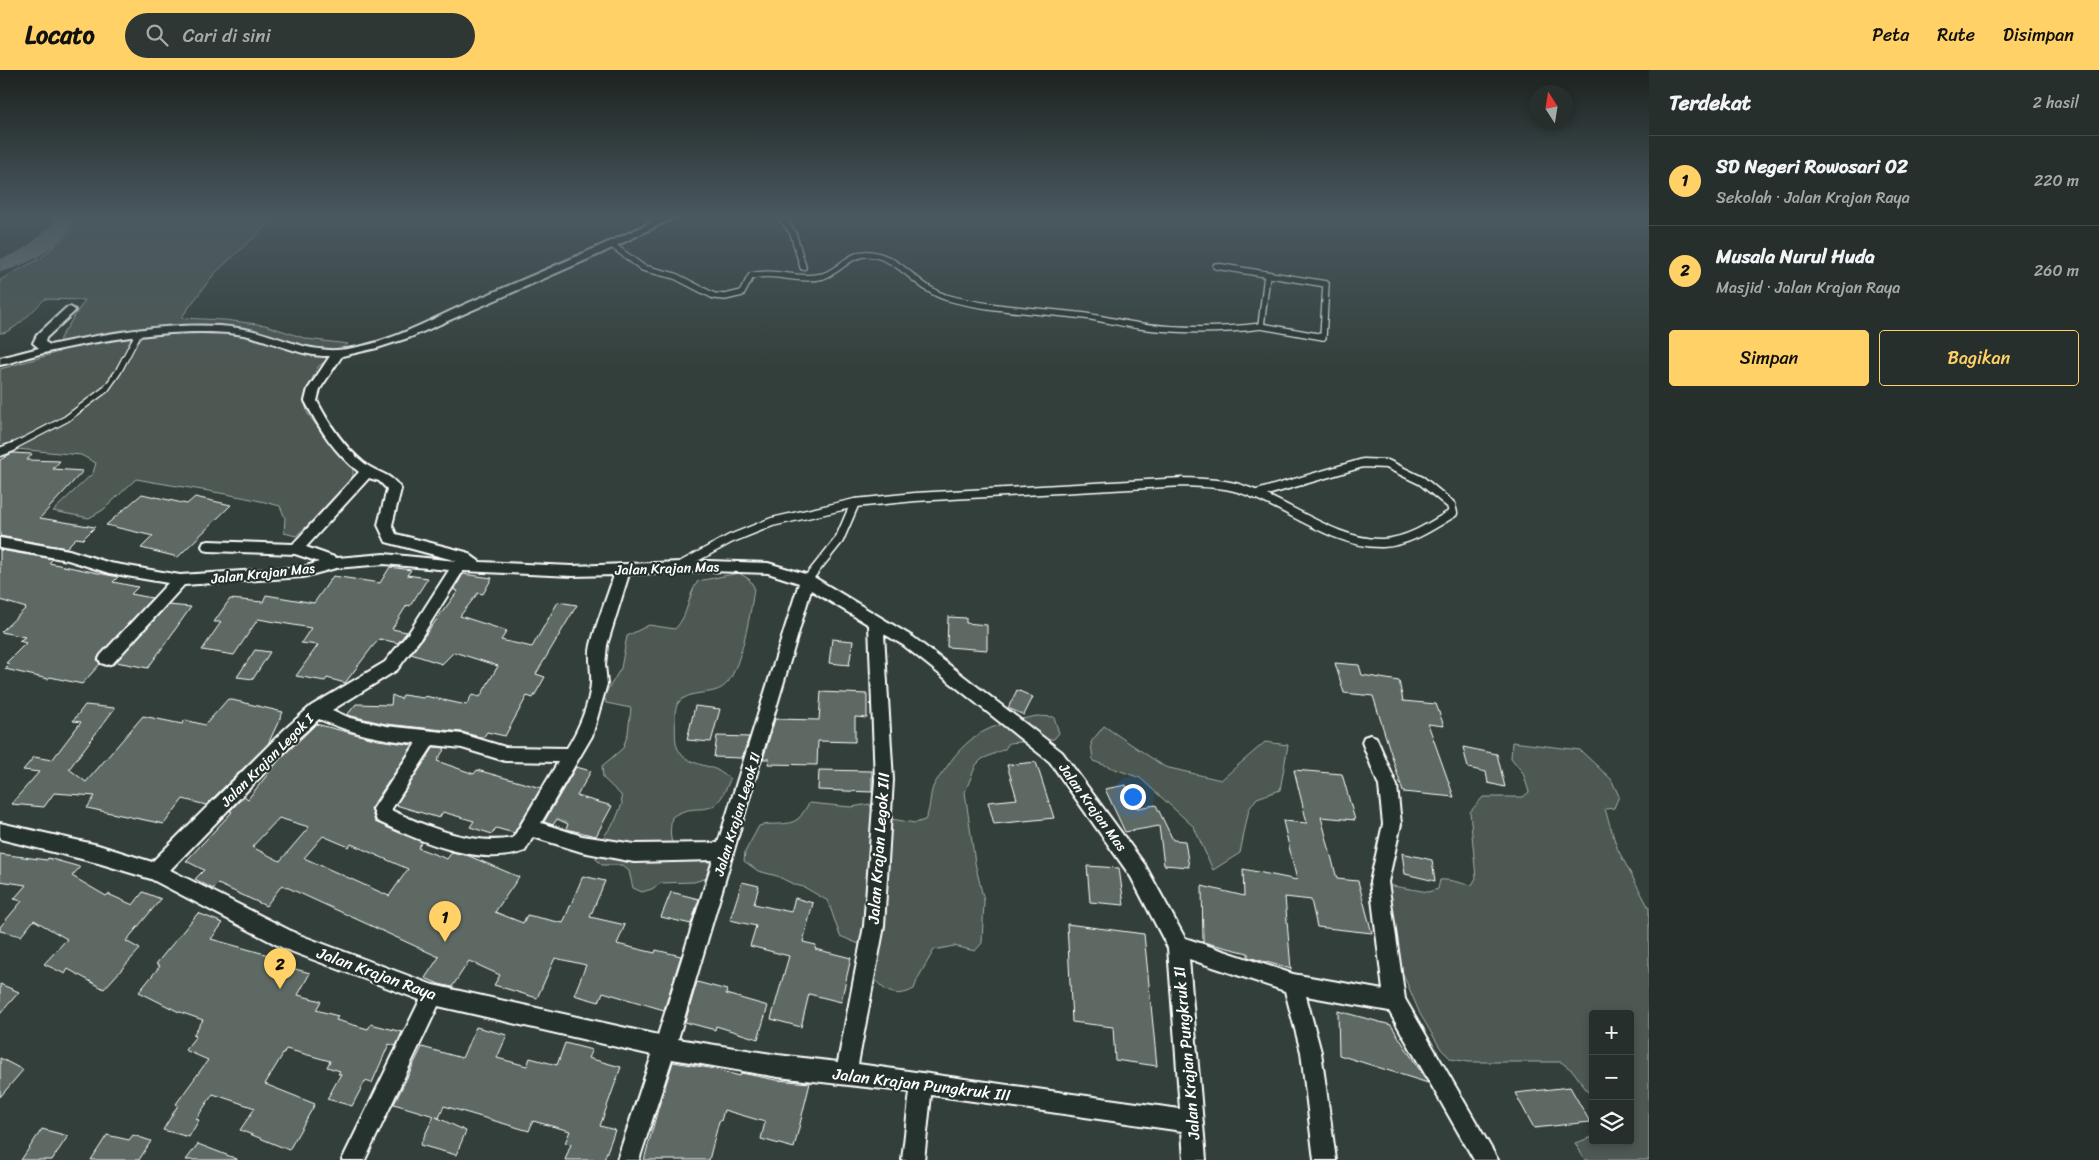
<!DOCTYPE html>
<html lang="id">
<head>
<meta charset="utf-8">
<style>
	body { margin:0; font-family:Sriracha,sans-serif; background:#2e3734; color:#f1f3f6 }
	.controls { position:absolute; right:15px; bottom:15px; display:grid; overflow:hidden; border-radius:5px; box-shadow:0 2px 8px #0003 }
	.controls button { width:45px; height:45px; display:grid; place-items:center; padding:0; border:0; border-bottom:1px solid #424a48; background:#262f2c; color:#f1f3f6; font:25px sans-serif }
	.compass { position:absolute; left:1529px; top:15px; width:45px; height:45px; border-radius:50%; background:#262f2c; box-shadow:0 2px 8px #0003; rotate:348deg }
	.you { position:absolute; left:1132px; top:726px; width:18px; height:18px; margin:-12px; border:4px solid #fff; border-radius:50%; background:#1a73e8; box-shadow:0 0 0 8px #1a73e833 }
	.badge { display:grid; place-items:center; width:32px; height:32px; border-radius:50%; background:#ffd166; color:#111; font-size:16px; font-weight:700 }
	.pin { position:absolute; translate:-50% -41px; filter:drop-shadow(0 1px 2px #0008) }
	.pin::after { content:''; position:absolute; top:26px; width:18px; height:15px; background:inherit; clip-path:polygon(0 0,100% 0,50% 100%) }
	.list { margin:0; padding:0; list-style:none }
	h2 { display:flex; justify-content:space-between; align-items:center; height:65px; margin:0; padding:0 20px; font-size:21px }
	h2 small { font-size:16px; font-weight:400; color:#a4a9a9 }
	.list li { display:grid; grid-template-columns:32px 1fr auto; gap:15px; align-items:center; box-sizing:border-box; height:90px; padding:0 20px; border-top:1px solid #424a48 }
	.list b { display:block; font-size:19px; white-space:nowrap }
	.list p { margin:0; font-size:16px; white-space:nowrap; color:#a4a9a9 }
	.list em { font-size:16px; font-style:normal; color:#a4a9a9 }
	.actions { display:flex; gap:10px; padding:15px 20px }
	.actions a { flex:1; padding:11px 0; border:1px solid #ffd166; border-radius:5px; text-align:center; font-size:18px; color:#ffd166 }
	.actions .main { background:#ffd166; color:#111 }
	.icon { flex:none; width:28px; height:28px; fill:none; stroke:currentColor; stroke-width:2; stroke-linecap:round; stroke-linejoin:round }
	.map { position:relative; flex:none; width:1649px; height:1090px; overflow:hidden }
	header { display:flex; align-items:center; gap:30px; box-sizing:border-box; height:70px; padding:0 25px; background:#ffd166; color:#111 }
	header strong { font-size:24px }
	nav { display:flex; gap:28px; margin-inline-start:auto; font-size:18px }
	.search { width:350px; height:45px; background:#2e3734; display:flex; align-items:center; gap:12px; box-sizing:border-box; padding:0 18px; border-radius:28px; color:#a4a9a9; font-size:19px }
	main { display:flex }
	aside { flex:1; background:#262f2c }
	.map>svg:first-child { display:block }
	.green { fill:#4d5853; stroke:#a6aca9 }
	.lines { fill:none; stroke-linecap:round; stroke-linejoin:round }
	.river { fill:#737b78; fill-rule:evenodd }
	.building { fill:#5f6964; stroke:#fff; fill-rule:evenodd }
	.service-far1-casing { stroke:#fff; stroke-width:8 }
	.service-casing { stroke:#fff; stroke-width:11 }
	.minor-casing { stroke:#fff; stroke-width:4 }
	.service-far1 { stroke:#26332d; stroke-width:5.5 }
	.service { stroke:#26332d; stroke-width:8 }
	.minor { fill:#26332d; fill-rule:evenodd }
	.labels { text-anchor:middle; stroke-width:4.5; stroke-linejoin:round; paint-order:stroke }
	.street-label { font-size:14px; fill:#fff; stroke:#26332d }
	.near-street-label { font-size:16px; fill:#fff; stroke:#26332d }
</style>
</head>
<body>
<header>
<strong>Locato</strong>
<div class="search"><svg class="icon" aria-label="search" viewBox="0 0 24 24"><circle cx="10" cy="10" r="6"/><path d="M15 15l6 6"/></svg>Cari di sini</div>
<nav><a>Peta</a><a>Rute</a><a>Disimpan</a></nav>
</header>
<main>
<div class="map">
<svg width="1649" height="1090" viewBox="0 0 1649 1090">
	<rect width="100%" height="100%" fill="#333f3a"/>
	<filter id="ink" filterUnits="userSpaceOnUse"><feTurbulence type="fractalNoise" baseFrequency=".02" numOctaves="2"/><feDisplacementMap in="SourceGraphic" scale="10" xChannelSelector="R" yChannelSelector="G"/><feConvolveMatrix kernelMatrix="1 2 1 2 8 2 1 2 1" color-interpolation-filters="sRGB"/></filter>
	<g filter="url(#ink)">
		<g class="green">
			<path d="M83,147H276L214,204L181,248L225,250L265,255L307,269L348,274L318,297L312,309L305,334L308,344L337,383L353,397V407L310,453L296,466L284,463L285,448L280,436C233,423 184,418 136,409L103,440L89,448L53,441L93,403L96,393L81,385L6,378L0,382V299L59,282L60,268L85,230L45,229C35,238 13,264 0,263V210L41,188L79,153Z"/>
			<path d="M739,503L749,509L754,517C752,539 741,595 728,612C717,626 700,620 686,627C676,631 675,639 675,649C676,658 674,671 678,679C685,694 705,694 717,700C722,703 726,706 730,709C713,756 700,728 672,747C665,786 682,782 714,790L707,808L694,812L661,813L652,819L642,822L633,818L629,801L622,795H602L596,789L602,769L615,751L622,734L621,725L603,708L602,696L623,678L628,663L631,638L606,633L604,626L621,598L627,566L649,555L675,559C689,545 687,526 698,511Z"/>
			<path d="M1037,646L1054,647L1059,663L1054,669L1009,673L1005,679L982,689L976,695L965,722L975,793L984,831L982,873L975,881L954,876L934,880L918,908L914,919C895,930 879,920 871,901L878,882L840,866L828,831L804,817L795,815L777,806L758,801L744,791L745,782L759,756C770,752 788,757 798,749C802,745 806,738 809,733L851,737L870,734L873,746L915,753L925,750C931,739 929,728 933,717C936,710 942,704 946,698C971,660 995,654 1037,646Z"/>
			<path d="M1104,656L1165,697L1221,710L1265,672L1288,675L1280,720L1257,728L1249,739L1240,783L1213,800L1194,757L1140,708L1093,691L1091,672Z"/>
			<path d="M1512,672L1580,680L1611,709L1619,726L1614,738L1605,739L1617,778L1649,838V1090H1585L1575,1073L1593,1067V1071H1630V944H1593V1029L1573,1001L1561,992H1469L1451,989L1441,979L1420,944L1401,899L1387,815L1428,822L1438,819L1440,810C1452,809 1460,814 1472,815L1476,808L1470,742L1483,727H1523L1529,722L1523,703L1511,688Z"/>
		</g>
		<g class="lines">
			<path class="river" d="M58,147H79C59,176 34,194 0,202V189C25,182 41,166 58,147Z"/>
		</g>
		<g class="building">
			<path d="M12,383L32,384L27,390L60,391L53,399L83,401L40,448L95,457L83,469L76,468L66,478L0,466V390Z"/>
			<path d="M142,424L187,434L195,427L231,435L178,487L141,478L153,466L106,455Z"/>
			<path d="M0,480L53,489L49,493L118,507L113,512L138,517L131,524L152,528L100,584L97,590L100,594L82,614L50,607L48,609L5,599L10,594L6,593L26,573L19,571L25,567L1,562L26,538L0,530Z"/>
			<path d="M390,497L411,500L407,505L428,508L410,536L407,535L392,559L407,562L398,573L380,569L373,576L345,613L327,608L325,611L296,606L318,575L301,573L311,558L258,549L234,585L202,580L221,552H214L230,529L263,532L266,525L314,533L333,506L380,513Z"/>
			<path d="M463,504L492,508L483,524L478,523L460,546L507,561L501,570L532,577L558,532L577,535L536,604L545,607L533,628L527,626L505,666L487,662L483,668L462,662L386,654L347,645L356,634L391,635L392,625L401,629L403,625L423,628L425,626L466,635L472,625L480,627L498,596L454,582L442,594L411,584L458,521L454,520Z"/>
			<path d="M168,535L191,537L148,598L116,592Z"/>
			<path d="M948,547L966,548V553L987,555V580L947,577Z"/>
			<path d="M832,569L853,571L849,595L829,593Z"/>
			<path d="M255,580L270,582L253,609L237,607Z"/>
			<path d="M1335,593L1359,595L1362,605L1399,611L1403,631L1436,634L1444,656L1428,654L1454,727L1403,722L1373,626L1344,623Z"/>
			<path d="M1017,620L1033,627L1024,645L1008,638Z"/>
			<path d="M821,622L867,624V648L855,647V672L818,671L817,695L768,694L769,689H763L775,649L819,650Z"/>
			<path d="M228,629L283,642L268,674L206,735L183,729L164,754L87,738L95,726L54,723L44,737L11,734L39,702L23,700L34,687L52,690L81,652L73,651L85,635L115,638L69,699L86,712L143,646L182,654L185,650L205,655Z"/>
			<path d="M695,636L720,639L711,672L687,670Z"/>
			<path d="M316,654L378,670L413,675L371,738L375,752L422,772L418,778L447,789L452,782L469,786L519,807L495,842L523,853L527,845L563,853L583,806L605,811L590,847L625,855L617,874L655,883L656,880L681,886L664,940L603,922L599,932L574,925L586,895L555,888L537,928L494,915L500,905L469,891L452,917L439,914L425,908L439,887L282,815L266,836L218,814L213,819L195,809L204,800L186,791L232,742L230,741L244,726L248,729L279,690ZM279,748L309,757L280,791L252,777ZM323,766L349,777L351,774L408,799L389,826L304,788Z"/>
			<path d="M717,666L749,667L742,688L714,687Z"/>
			<path d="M434,677L445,678L437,691L474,704L477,700L541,718L514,763L496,758L492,764L470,757L474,751L443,742L439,748L396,735Z"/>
			<path d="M1463,677L1497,684L1505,717L1488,713L1486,702L1468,698Z"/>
			<path d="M1036,692L1054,748L994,754L988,732L1017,729L1007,695Z"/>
			<path d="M576,697L591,701L577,726L612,736L596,766L566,759L568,754L557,749L553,755L544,752Z"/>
			<path d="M819,700L872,701V722L818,720Z"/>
			<path d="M1294,700L1342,704L1355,750L1321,747L1337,809L1358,811L1372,863L1317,857L1311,830L1285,827L1291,899L1248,887V883L1203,872L1202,816L1244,826L1243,799L1297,810L1283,751L1307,753Z"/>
			<path d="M1126,715L1137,738L1156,735L1173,770L1185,771L1189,797L1164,795L1159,756L1125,762L1105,719Z"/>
			<path d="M1402,783L1432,790L1435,811L1405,804Z"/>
			<path d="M0,784L47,790L48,788L80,797L72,806L106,826L108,824L133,835L143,822L161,829L126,871L140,879L104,919L68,899L65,904L44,894L67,869L34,850L21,866L0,861V857L22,831L14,829L26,815L0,811Z"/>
			<path d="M1087,796L1119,798L1124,835L1090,832Z"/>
			<path d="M742,812L759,816L754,834L791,842L795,828L813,833L803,872L816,875L815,879L851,888L841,932L809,924L801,957L771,949L789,886L750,876L756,856L730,850Z"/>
			<path d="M671,822L699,829L691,854L661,847Z"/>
			<path d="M198,843L223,853L211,869L272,886L269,892L310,903L298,925L321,931L316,940L338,946L336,950L368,959L371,954L402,962L396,976L389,974L372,1013L365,1011L352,1036L327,1029L341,1004H338L340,1001L327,997L330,991L286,979L265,1014L315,1034L289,1080L240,1060L255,1038L213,1024L196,1049L199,1050L189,1067L163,1060L178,1035L176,1034L208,990L185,980L196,966L193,965L203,950L177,941L139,922L160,896L156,894Z"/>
			<path d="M1067,854L1144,864L1157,996L1115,990L1113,957L1072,952Z"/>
			<path d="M697,912L727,920L726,924L768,936L758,969L716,956L715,960L685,952Z"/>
			<path d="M0,914L19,922L0,944Z"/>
			<path d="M1338,941L1391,955L1428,1013L1339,985Z"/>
			<path d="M476,957L507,965L497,988L527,996L530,988L557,995L565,973L592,980L588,988L621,997L600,1056L615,1060L604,1090H565L571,1074L565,1073L570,1061L533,1051L529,1061L444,1036L439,1048L436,1047L466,1061L456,1085L420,1075L434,1046L394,1034L422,977L462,988Z"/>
			<path d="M0,988L23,1000L0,1027Z"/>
			<path d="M673,992L709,998L740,1006L741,1003L776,1010L810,1013L794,1078L761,1069L765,1052L724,1040L721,1051H719L709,1090H644L658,1039Z"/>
			<path d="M1570,1017L1590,1052L1534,1058L1515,1023Z"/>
			<path d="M42,1059L68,1066L52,1090H21Z"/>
			<path d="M107,1065L129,1070L133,1065L151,1071L139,1090H91Z"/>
			<path d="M198,1074L237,1089V1090H186Z"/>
		</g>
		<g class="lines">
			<defs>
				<g id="service-far1">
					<path d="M781,147L793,163L803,197"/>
					<path d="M612,175L643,198L675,206L714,226L725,227L742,223L751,206C775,200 799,212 823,206C840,201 850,182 870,184C900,187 917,218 945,227C987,239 1033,240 1076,245C1098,247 1119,253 1140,256C1180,261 1221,261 1261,256L1267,205"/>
					<path d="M1216,196L1326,214L1323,267L1261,256"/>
					<path d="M10,378L66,349L106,319L118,302L138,264"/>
				</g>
				<g id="service">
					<path d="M0,382L13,377"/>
					<path d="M682,495L730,469L772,452L855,433L915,427L1183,412C1205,413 1227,413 1247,421C1290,436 1337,475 1383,473C1408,472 1432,456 1453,443L1451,435L1422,411L1387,394L1363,393L1257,424"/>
					<path d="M807,510L839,470L855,433"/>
				</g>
				<path id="minor" d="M662,147H675L600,184L411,267L377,278L342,286L320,319L317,331C329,354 343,376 364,393C378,404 390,402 401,419L392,455L396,464L466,482L480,492L572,496L709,491L768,493L812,506L913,567L1062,682L1145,795L1185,868L1293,904L1383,920L1370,812L1383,754L1379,716L1362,672L1364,667L1370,665L1376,667L1397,716L1401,754L1388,812L1405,929L1498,1090H1474L1389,941L1306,926L1321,982L1336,1090H1314L1301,982L1285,921L1189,889L1206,1090H1184L1182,1061L931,1025L924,1090H902L910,1022L778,1007L672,989L639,1090H617L652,985L438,936L365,1090H342L420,930L285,879L151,809L98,793L0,769V753L98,775L152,792L284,660L311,636L385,592L410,561L449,500L384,494L336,498L303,507L184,515L113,593L107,595L101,593L99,589L101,585L168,513L109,503L68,490L0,478V468L69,480L110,493L180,505L303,497L319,492L295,484L209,481L204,480L202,476L204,472L209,471L293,474L359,402C335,384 319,358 305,331L308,319L330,286C297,287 269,268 237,264C179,257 98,270 40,284C27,287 14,292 0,295V288L39,278L33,273L37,265L66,238L70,237L75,240L74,242L46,268L45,272L50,275C106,263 182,250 238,258C272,262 302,282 337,280C383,277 427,251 468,233C533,205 599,178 662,147ZM369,408L379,411L387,419L378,455L386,472L457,491L384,484L337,488L306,477ZM463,501L572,506L614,505C607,528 597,551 591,575C588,588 592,600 591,613C590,633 578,661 567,678L505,677L462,664L386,656L350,648L332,640L397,600L420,569ZM709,501L768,503L799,513L718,773L634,774L582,766L541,753L592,666L607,614L605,595L607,575L629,504ZM811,520L869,555L875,710L864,856L838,992L778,985L678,969ZM884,564L903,575L1050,692L1131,807L1168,878L1180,1039L858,994L884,856L893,710ZM319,649C351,663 382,670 416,673L373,739L377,751C417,770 481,798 525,781L533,767L582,782L634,792L713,790L658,965L433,915L297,864L170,800L296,670ZM433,675L462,678L505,691L558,692L513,768C473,776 427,757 391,740Z"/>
			</defs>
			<use href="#service-far1" class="service-far1-casing"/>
			<use href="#service" class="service-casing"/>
			<use href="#minor" class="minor-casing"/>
			<use href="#service-far1" class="service-far1"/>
			<use href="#service" class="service"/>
			<use href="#minor" class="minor"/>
		</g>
	</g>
	<linearGradient id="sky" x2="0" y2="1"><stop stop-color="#1c2320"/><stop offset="0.49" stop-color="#4a5860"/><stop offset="1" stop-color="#4a5860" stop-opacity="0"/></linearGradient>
	<rect width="1649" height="300" fill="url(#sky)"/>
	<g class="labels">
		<g class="street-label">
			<text transform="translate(667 498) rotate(-2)" y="5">Jalan Krajan Mas</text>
			<text transform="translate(263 503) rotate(-6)" y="5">Jalan Krajan Mas</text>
			<text transform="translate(267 690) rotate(-45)" y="5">Jalan Krajan Legok I</text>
			<text transform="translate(1093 737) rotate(54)" y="5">Jalan Krajan Mas</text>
			<text transform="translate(737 744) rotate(-73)" y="5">Jalan Krajan Legok II</text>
		</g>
		<g class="near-street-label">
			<text transform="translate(878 778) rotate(-86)" y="6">Jalan Krajan Legok III</text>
			<text transform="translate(377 903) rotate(20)" y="6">Jalan Krajan Raya</text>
			<text transform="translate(1186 983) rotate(-95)" y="6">Jalan Krajan Pungkruk II</text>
			<text transform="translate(922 1014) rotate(7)" y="6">Jalan Krajan Pungkruk III</text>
		</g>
	</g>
</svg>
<div class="controls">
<button>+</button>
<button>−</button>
<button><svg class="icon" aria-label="layers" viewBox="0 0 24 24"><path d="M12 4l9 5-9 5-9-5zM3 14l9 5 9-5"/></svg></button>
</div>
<svg class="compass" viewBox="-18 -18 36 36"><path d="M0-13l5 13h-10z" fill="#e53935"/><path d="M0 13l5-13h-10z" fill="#a4a9a9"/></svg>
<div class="you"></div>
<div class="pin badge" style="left:445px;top:872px">1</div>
<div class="pin badge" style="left:280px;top:919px">2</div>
</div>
<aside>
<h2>Terdekat<small>2 hasil</small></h2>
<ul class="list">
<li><span class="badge">1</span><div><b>SD Negeri Rowosari 02</b><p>Sekolah · Jalan Krajan Raya</p></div><em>220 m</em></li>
<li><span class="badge">2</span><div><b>Musala Nurul Huda</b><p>Masjid · Jalan Krajan Raya</p></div><em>260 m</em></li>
</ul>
<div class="actions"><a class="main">Simpan</a><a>Bagikan</a></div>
</aside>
</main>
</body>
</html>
